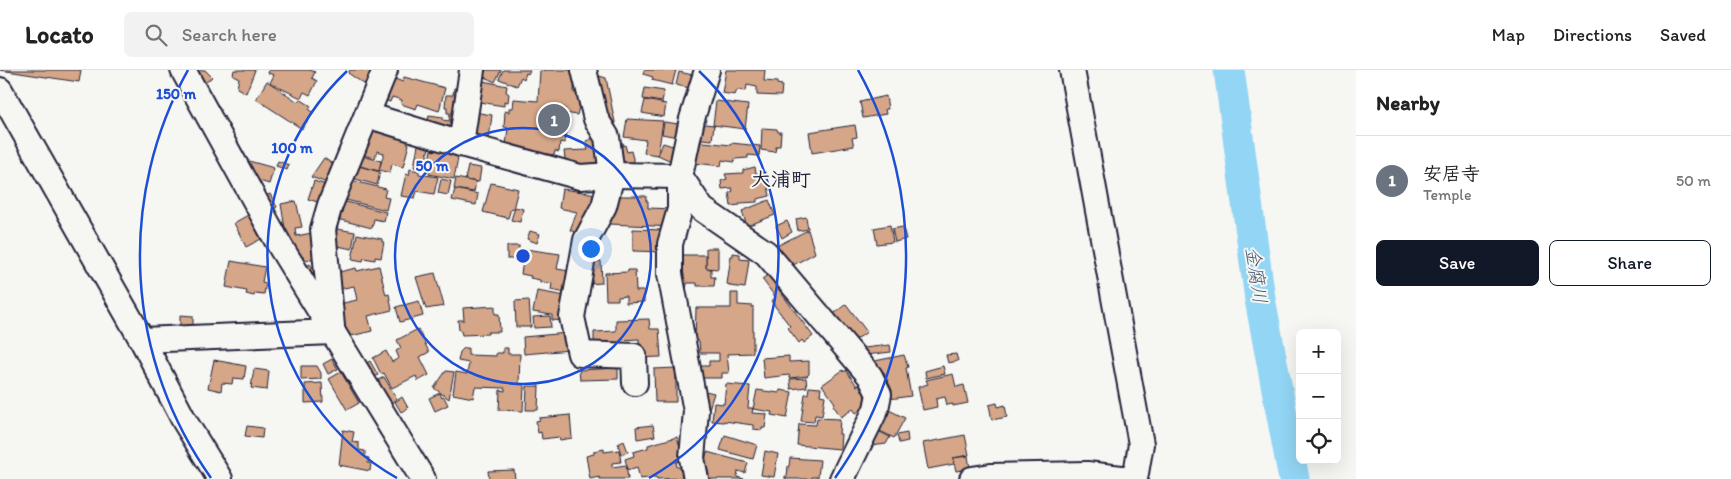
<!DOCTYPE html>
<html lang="en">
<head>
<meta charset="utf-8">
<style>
	body { margin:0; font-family:Itim,"Klee One",sans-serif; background:#f2f2f2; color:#222 }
	.controls { position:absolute; right:15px; bottom:15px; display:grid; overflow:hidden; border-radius:8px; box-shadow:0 5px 20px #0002 }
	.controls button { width:45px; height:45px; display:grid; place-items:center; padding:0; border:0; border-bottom:1px solid #e0e0e0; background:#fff; color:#222; font:25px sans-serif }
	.you { position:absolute; left:590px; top:178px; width:18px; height:18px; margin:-12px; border:4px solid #fff; border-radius:50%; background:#1a73e8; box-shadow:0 0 0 8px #1a73e833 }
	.badge { display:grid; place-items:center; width:32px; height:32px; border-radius:50%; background:#111827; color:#fff; font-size:16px; font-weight:700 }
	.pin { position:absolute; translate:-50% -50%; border:2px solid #fff; box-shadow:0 1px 5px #0006 }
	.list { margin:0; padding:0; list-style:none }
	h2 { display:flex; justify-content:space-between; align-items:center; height:65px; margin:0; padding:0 20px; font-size:21px }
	h2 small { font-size:16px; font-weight:400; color:#767676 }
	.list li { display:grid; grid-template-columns:32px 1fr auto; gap:15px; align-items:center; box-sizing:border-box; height:90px; padding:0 20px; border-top:1px solid #e0e0e0 }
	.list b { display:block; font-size:19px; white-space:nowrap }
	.list p { margin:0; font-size:16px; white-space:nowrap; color:#767676 }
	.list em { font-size:16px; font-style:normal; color:#767676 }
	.actions { display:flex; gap:10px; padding:15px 20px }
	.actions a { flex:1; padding:11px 0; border:1px solid #111827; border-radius:8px; text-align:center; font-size:18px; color:#111827 }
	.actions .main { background:#111827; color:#fff }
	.icon { flex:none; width:28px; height:28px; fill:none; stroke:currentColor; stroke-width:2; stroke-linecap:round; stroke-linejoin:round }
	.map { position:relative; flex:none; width:1356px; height:409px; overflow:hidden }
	header { display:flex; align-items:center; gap:30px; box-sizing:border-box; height:70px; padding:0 25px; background:#fff; border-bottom:1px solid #e0e0e0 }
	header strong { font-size:24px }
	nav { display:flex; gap:28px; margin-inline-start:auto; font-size:18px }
	.search { width:350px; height:45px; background:#f2f2f2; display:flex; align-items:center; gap:12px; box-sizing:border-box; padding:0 18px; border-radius:8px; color:#767676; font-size:19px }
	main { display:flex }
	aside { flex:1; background:#fff }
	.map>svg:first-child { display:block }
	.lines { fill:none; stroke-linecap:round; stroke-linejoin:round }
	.river { stroke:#92d5f4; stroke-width:31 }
	.building { fill:#d5a687; stroke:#22223b }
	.minor-casing { stroke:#22223b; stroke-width:28 }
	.minor { stroke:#f6f6f2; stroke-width:24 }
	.ring { fill:none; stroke:#1d4ed8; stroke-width:2.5 }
	.labels { text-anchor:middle; stroke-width:4; stroke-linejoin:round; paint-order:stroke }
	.water-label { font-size:19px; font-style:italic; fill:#445872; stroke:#f6f6f2 }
	.quarter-label { font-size:20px; font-weight:bold; fill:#22223b; stroke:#f6f6f2 }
	.centre { fill:#1d4ed8; stroke:#f6f6f2; stroke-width:2.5 }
	.ring-label { font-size:15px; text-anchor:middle; font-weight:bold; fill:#1d4ed8; stroke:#f6f6f2; stroke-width:4; stroke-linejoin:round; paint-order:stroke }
</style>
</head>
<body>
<header>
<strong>Locato</strong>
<div class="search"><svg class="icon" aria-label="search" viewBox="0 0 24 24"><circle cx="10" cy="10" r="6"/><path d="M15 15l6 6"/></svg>Search here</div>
<nav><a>Map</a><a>Directions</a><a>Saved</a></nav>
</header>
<main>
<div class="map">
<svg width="1356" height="409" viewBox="0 0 1356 409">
	<rect width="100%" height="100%" fill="#f6f6f2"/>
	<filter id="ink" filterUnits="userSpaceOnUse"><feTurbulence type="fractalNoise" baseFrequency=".02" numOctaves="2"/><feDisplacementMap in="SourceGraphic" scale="10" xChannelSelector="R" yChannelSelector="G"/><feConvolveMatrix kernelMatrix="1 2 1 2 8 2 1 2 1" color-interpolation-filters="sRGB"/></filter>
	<g filter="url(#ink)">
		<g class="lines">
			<path class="river" d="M1229,0L1260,229L1294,409"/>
		</g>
		<g class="building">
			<path d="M0,0H81L79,12Z"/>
			<path d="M201,0H205L212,7L203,15L194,6Z"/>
			<path d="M234,0H255L246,23L237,18L239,8L233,5Z"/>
			<path d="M269,0H310L315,2L312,8L317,11L310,25L304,22L301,28L270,13L274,5L268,3Z"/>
			<path d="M350,0H374L364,14L348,3Z"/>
			<path d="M477,0H501L495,12L476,3Z"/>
			<path d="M503,0H530L528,4L526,3L524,9L521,7L517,16L499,9Z"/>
			<path d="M544,0H575L574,23H579L578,28H581L577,45L565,43V38L555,36V39H558V42H563L562,51L568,52L565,73L560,72L559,82L555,81L554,85L508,79L506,75L508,58L504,57L505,41L509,42V38H513L514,29L538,31L540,1H543Z"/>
			<path d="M644,0H676L672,15L652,10L653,7L643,4Z"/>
			<path d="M726,0H765L764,11L777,12V14L782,15L781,26L757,25V17L747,15L746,21L737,20L735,25L722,23Z"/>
			<path d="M679,2L702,7L699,20L676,15Z"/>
			<path d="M589,3L606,8L618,67L617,68L624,74L613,77Z"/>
			<path d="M404,7L445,18L439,41L418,34L416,39L401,34L402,30L392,27L390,32L384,30L392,8L403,12Z"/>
			<path d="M478,10L507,16L506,22L509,24L508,32L504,31V36L473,31Z"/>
			<path d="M267,11L298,32L300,29L311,36L309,39L313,42L302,59L256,29Z"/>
			<path d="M454,18L467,19L464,47L453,45L452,52H455L459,74L425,67L429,45L443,47V50L449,51L450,43H447V37H445L446,25H453Z"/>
			<path d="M645,18L664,21L662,32L643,29Z"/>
			<path d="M886,26L888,39H885L886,44L863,48L860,32Z"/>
			<path d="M645,30L666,34L664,47L642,43Z"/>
			<path d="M716,31L748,35L745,59L713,55Z"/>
			<path d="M474,42L492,45L488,77L470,74Z"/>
			<path d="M627,49L663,51L658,85L644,83L646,70L624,67Z"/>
			<path d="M664,52L679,54L677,67L662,64Z"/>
			<path d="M695,53L714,55L712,70L692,68Z"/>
			<path d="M855,55L857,67L852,68L854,76L812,83L809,62Z"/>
			<path d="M762,58L777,59L778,62H781L780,76H776L775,82L761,80Z"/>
			<path d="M370,60L408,70L407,73L409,74L403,97L392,94L390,103L379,100L384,83L377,81L375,88L363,85Z"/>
			<path d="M594,68L602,82L601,104L567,105L564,81L588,80L586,71Z"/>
			<path d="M694,71L731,75V73L760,76L759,86L748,85V88L735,89L734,92L722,90L721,96L695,93Z"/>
			<path d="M663,73L676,77L671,91L658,85Z"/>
			<path d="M418,75L429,77L424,99L414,97Z"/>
			<path d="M625,75L627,82L631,81L636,100L619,104L613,78Z"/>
			<path d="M435,78L459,83L454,109L429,104L431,92L429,91L431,80L435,81Z"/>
			<path d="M362,86L381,91L379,101L360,96Z"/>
			<path d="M324,88L337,97L327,113L311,107Z"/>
			<path d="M249,91L274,98L269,114L250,108L252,98L247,97Z"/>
			<path d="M278,91L289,95L287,100L276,96Z"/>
			<path d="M355,95L380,102L377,115L352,108Z"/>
			<path d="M468,96L481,98L479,112L465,110Z"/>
			<path d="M755,97L756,104L765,102L770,126L757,129V132L740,133V135L731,136L729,123L733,121L732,118L722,119L721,111L727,109L725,104L743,103V100Z"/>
			<path d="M410,99L419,101V104L438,107L434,124L417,121L415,128L401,126L406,104L409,105Z"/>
			<path d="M456,108L476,112L474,122L454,119Z"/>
			<path d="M441,109L451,111L448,125L438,123Z"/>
			<path d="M349,110L386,119L384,127L389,128L386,140L342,129Z"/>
			<path d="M314,111L326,115L324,134L308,129Z"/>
			<path d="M491,113L518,119L513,139L511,138L508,148L483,142Z"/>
			<path d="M455,119L478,124L476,135L452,130Z"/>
			<path d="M562,119L597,124L584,166L570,160L577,142L559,138Z"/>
			<path d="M270,124L277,137L269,142L261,128Z"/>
			<path d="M612,126H646V131H648V138L674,139V157L610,154Z"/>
			<path d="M769,130L775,145L747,156L742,141Z"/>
			<path d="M296,131L302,157L295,158L296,166L312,163L317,188L305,190L304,187L294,189L287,171L281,134Z"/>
			<path d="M342,131L386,142L384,151L374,149L372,158L337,149Z"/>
			<path d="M515,137L523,139L520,152L511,150Z"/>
			<path d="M248,145L261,169L246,177L234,153Z"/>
			<path d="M806,147L808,159L798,161L796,149Z"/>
			<path d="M787,151L792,162L782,168L776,156Z"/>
			<path d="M890,155L893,172L877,174L874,158Z"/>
			<path d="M903,157L906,169L895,172L892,159Z"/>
			<path d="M337,159L355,162L352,179L333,175Z"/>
			<path d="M633,159L665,160V182L633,181Z"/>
			<path d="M808,160L815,183L788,198L767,181Z"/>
			<path d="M530,161L540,164L537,173L527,169Z"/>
			<path d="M357,164L382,169V172H384L381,188L375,187V190L364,188L363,191L352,189Z"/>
			<rect x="507" y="176" width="12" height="13"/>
			<path d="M706,178H718V199L706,198Z"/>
			<path d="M525,179L560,184L557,199L575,202L571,224L551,220L552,213L540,212V210L530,208L531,206L521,204Z"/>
			<path d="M733,183L740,184V189L749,190L745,218L730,216V215L727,214L731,186H733Z"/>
			<path d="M676,185H706V198L711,199V207H715L714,216H697V213H687L686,222L671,223Z"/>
			<path d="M231,191L265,197L262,212L266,213L264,224L255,223L254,226L246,224L247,221L226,217Z"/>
			<path d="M586,191H601L602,213L587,214Z"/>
			<path d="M310,194L319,208L314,211L299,200Z"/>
			<path d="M379,196L386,225L389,224L392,240L368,246L372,261L347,267L339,234L357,230L354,216L339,219L335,203L356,198L357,201Z"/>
			<path d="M628,200H635L636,221H644V232L626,233V226L618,227V230H606L605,203L628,202Z"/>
			<path d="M435,203L444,236L426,239L416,207Z"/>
			<path d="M768,205L813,266L804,273L802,270L799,273L788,258L790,256L771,231L776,228L762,209Z"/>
			<path d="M537,221L571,227L564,251L552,250V245L533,242Z"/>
			<path d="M731,223H738V235L753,236V283L727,284L729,303H722V308H693V296H709V291H719V283H700L699,271H695L696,238H731Z"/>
			<path d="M529,230L531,257H516L515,231Z"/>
			<path d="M419,231L423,246L400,252L396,237Z"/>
			<path d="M846,234L867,262L851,273L831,246Z"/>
			<path d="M495,236V244H499L500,262H488V264L462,265L461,261L459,260L458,250H464L463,238Z"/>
			<path d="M180,245L193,246V268L180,267Z"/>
			<path d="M550,246L551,257L534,258L533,247Z"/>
			<path d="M649,249L650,259H659L661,287L633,288L639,276V269L621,270V276L594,275V262L616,261V250Z"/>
			<path d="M418,259L429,282L420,287L429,305L418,311L416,306L392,318L384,303L381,304L373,288L386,281L392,292L399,288L396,281L401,278L397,270Z"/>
			<path d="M568,263L570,280L524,284L523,267Z"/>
			<path d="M890,275L891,282L865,285L864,278Z"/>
			<path d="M464,278H468V285L496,286V283H503V278H508V284H520L519,314L524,315L523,341L499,340L500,320L505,321V318L475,317L473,328L453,324L456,302L467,304L469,293L458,291L460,282Z"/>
			<path d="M956,284L958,291L948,293L946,285Z"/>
			<path d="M904,285L908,297L906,298L911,326L889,329L884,302L873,304L870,292Z"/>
			<path d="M789,286V292L809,291V304L807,306L790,308L789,305L764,308L762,288Z"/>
			<path d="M332,289L338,299L328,304L323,294Z"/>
			<path d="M214,290L246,296L244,309L233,308L232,314L222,313L221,321L208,318Z"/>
			<path d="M370,291L378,305L371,309L363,295Z"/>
			<path d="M301,296H317L321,303V309L301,310Z"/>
			<path d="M943,296L945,304L926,308L925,301Z"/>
			<path d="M618,298V309L580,310L579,300Z"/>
			<path d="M676,298V332H655L654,299Z"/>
			<path d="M254,299L269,301L267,320L251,318Z"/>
			<path d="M843,300L844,302L846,300L857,316L860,315L866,323L864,325L870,333L856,343L853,339L841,347L833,335L835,333L822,315Z"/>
			<path d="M446,301L454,302L449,329L434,318Z"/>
			<path d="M341,302L359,333L347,340L329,309Z"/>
			<path d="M953,304L956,317L964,315L968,333L953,336V334L947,335L945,327L936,329L937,337L923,340L918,317L928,314L926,310Z"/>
			<path d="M384,307L397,329L385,336L372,313Z"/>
			<path d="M806,308L807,317L791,319L790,309Z"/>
			<path d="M322,313L323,332L305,333V314Z"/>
			<path d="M726,314L750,316L748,338H753L752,343L767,344L765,358H762V360L753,359V355L724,351V352L712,351L714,333L724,334Z"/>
			<path d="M527,316H539L538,340H526Z"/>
			<path d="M809,317L821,318L820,325L825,326L822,346L815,345L814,352L801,351L805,324H808Z"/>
			<path d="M701,320L714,323L709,339L698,335Z"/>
			<path d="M757,320L779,323L780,320L792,322L787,348L771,345L772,342L753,339Z"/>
			<path d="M440,323L442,328L444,327L448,335L435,341L429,328Z"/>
			<path d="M402,327L408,338L401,342L395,332Z"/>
			<path d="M997,333L998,337L1005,335L1007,347L992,350L989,335Z"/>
			<path d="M889,340L905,348L894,368L878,360Z"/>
			<path d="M570,345L572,368L560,370L559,367L542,369L541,362L538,363L536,351L540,350L539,348Z"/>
			<path d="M817,348L840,349L839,364H841L840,379L797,375L799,354L816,355Z"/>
			<path d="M653,355L655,366L637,369L636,357Z"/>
			<path d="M247,356L263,358L262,368L245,366Z"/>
			<path d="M343,360L354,362L352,372L359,373V380L365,381V387L369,388L368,393H371L370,401L339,395Z"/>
			<path d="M878,361L890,367L886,374L871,376Z"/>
			<path d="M907,363L908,371L899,373L897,365Z"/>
			<path d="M725,365L757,375L753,389L720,380Z"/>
			<path d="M965,365L969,385L953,388L954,394L928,399L923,373Z"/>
			<path d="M677,367L681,380L679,381L681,391L676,392L677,397H680L683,408L657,409L656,407L640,409L637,397L628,400L625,389L634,386L633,382L648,378V375Z"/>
			<path d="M624,371L628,382L621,384L618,374Z"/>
			<path d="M604,379V382L619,380L621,392L612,393V397L626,395L628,409H600L599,407L590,409L586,386L594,384V381Z"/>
			<path d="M765,381L778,384L774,407L761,405Z"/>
			<path d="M707,382L748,393L745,403L738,401L737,407L744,409H711L705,407L702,402Z"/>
			<path d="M968,386L970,399L956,401L953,388Z"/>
			<path d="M790,388L820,390L818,407H812V409H785V406L787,407L788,396H789Z"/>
			<path d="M514,400L515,409H489L488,401Z"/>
		</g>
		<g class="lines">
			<defs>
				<g id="minor">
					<path d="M183,0L280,176L423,409"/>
					<path d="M584,0L596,49L607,67L612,105L680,106L702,139L766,183L870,306L879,324L876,339L842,409"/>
					<path d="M1072,0L1141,374L1135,409"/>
					<path d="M0,20L142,270L185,352L220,409"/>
					<path d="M367,45L461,74L472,0"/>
					<path d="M461,74L580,107L612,105L604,136L586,170L572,247L580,284L634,286L635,313"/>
					<path d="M332,256L323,159L330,135L385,0"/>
					<path d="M142,270L333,262"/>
					<path d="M696,409L692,388L696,341L670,204V174L680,139V106L692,49L707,0"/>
					<path d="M972,409L991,406L1087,404L1130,409"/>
				</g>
			</defs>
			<use href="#minor" class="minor-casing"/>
			<use href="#minor" class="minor"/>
		</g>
	</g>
	<g class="ring">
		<circle cx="523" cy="186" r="128"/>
		<path d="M397 408A255 255 0 0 1 347 1M699 1A255 255 0 0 1 649 408"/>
		<path d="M211 408A383 383 0 0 1 188 0M858 0A383 383 0 0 1 835 408"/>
	</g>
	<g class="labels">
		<g class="water-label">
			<text transform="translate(1257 205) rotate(82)" y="7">金腐川</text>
		</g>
		<g class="quarter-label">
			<text x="781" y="116">大浦町</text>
		</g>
	</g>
	<circle cx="523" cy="186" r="8" class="centre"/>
	<g class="ring-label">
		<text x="176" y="29">150 m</text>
		<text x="292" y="83">100 m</text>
		<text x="432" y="101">50 m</text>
	</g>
</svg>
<div class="controls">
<button>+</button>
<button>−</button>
<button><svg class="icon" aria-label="locate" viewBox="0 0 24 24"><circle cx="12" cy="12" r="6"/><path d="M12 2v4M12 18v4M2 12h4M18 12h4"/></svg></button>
</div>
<div class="you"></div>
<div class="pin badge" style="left:554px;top:50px;background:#6b7280">1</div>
</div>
<aside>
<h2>Nearby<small></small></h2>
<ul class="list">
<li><span class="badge" style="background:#6b7280">1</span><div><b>安居寺</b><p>Temple</p></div><em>50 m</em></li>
</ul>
<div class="actions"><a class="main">Save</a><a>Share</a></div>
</aside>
</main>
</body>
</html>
